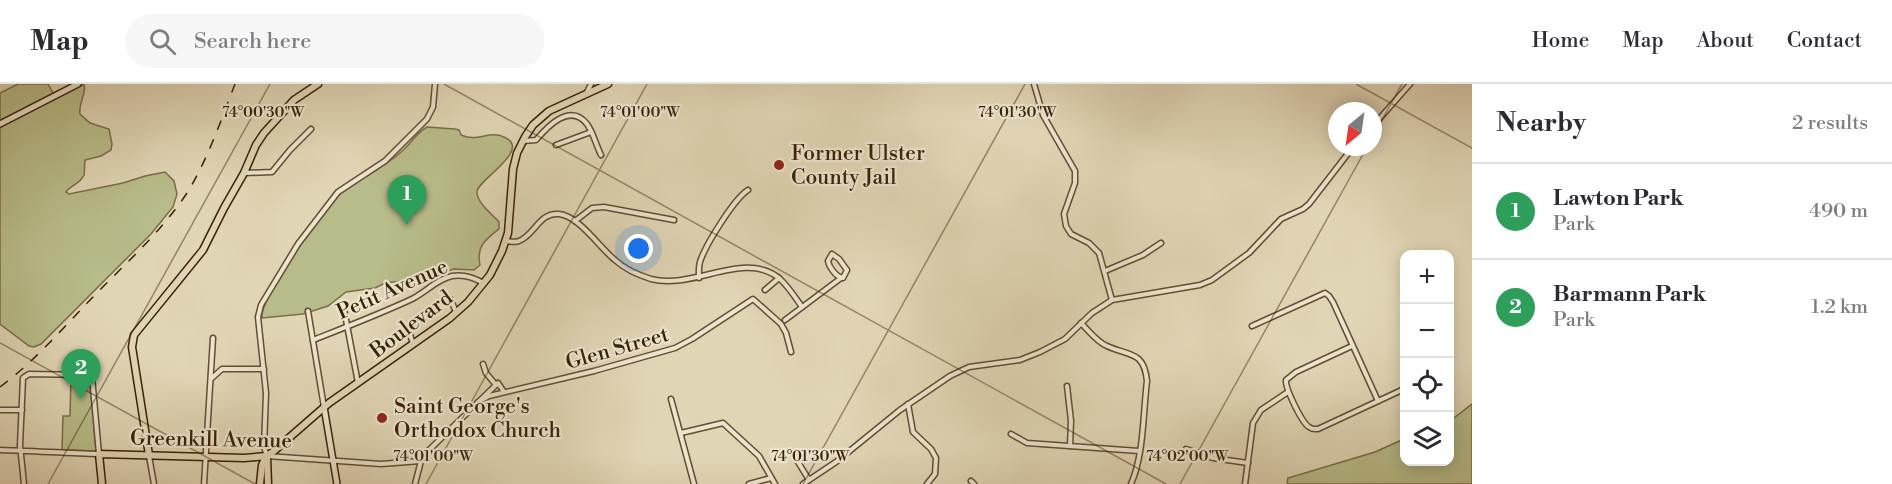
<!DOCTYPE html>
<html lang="en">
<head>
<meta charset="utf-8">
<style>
	body { margin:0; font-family:"Libre Bodoni",serif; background:#f7f7f7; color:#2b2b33 }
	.controls { position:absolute; right:18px; bottom:18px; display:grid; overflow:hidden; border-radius:12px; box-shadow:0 3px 15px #0003 }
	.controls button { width:54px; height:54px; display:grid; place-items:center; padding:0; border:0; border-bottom:2px solid #e1e1e2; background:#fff; color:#2b2b33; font:30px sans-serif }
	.compass { position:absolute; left:1328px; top:18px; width:54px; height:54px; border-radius:50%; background:#fff; box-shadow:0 3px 15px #0003; rotate:209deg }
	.you { position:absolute; left:639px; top:165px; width:21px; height:21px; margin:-15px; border:4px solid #fff; border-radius:50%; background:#1a73e8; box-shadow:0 0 0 9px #1a73e833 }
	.badge { display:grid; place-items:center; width:39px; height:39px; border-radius:50%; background:#8f2418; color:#fff; font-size:20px; font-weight:700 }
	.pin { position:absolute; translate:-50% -50px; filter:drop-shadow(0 2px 3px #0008) }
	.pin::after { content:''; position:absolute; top:32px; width:21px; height:18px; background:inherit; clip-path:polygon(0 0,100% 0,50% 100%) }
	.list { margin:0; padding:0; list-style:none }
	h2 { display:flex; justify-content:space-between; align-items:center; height:78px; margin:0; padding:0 24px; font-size:26px }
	h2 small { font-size:20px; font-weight:400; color:#7c7c81 }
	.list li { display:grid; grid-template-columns:39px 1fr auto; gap:18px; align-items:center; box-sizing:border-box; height:96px; padding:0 24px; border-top:2px solid #e1e1e2 }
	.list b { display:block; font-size:22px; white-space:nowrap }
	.list p { margin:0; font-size:20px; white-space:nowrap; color:#7c7c81 }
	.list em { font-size:20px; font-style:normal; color:#7c7c81 }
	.icon { flex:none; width:33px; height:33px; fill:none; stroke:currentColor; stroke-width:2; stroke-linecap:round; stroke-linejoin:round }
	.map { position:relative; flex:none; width:1472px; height:400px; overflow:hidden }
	header { display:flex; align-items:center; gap:36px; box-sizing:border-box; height:84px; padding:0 30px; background:#fff; border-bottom:2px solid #e1e1e2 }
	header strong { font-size:28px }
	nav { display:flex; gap:33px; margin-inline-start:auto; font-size:21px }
	.search { width:420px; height:54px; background:#f7f7f7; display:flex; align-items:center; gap:15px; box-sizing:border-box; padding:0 21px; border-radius:33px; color:#7c7c81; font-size:22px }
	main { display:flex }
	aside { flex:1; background:#fff }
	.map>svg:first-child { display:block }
	.green { fill:#b8bc8a; stroke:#796e47; stroke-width:1.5 }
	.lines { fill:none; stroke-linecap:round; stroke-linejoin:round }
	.street-casing { stroke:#644e30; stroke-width:7 }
	.secondary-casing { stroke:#3a2104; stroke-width:8 }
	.primary-casing { stroke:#3a2104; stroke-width:9 }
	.street { stroke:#ebe4cf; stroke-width:4 }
	.secondary { stroke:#ebe4cf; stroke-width:5 }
	.primary { stroke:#e0d5b5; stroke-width:6 }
	.rail { stroke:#3a2104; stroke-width:1.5; stroke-dasharray:10 10; stroke-linecap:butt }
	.ticks { fill:none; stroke:#3a2104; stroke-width:1.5; stroke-opacity:0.45 }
	.poi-dot { fill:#8f2418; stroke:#ebe4cf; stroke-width:2 }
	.labels { text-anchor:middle; stroke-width:4.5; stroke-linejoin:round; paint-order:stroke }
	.poi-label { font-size:21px; fill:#3a2104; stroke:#ebe4cf; text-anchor:start }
	.street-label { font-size:21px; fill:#3a2104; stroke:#ebe4cf }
	.ticks-label { font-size:15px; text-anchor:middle; fill:#3a2104; stroke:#ebe4cf; stroke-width:4.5; stroke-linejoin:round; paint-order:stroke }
</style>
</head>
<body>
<header>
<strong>Map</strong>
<div class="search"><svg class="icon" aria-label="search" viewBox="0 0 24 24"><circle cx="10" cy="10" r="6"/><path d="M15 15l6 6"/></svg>Search here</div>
<nav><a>Home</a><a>Map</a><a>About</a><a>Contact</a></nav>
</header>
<main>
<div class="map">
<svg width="1472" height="400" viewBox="0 0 1472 400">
	<rect width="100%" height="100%" fill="#e0d5b5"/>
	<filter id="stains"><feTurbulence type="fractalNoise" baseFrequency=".00333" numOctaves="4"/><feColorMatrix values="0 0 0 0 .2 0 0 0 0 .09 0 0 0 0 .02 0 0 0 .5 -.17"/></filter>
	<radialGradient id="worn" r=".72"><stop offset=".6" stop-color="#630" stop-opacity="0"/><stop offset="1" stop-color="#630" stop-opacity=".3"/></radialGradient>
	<g class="green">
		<path d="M18,0H48L54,11L0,37V9Z"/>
		<path d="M84,0C87,11 78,18 80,30L90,39L109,45L112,60L111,66L101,72L85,76C84,81 85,87 84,91C80,100 70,102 66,108L69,110L123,99L145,92L165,88L174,97L177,110L173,123L151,150L41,260L34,263L29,262L0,240V42Z"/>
		<path d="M427,43L455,45L459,46L461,51C479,59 489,45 506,54C531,67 476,97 477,108C477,119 492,130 499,138V145C486,155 476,162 480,181L474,186L454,185L420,195L385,199L375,204L346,208L328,222L303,230L262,234C259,216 324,125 340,110C357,93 383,85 401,68C411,60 416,49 427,43Z"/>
		<path d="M71,292L87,293L91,296L96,367L62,366L63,332H70Z"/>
		<path d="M1472,320V400H1287L1288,394L1375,368L1404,355V378H1450V337Z"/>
	</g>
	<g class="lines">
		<defs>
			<g id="street">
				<path d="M1034,0L1043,31L1075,87V99L1064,130L1066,142L1071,150L1089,159L1099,169L1112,216"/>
				<path d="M586,10L591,0"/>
				<path d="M1373,42L1410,0"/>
				<path d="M523,57L536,56C547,43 570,18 587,40C593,48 596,61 601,71"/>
				<path d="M556,61L591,48"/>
				<path d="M244,89L272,88L290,66L311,45"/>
				<path d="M575,137L592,124L604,123L674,136"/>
				<path d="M505,157C510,157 515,159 519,157C535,151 539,128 559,130C579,132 599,163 615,176C625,185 638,191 651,195C694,206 744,166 779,194C788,202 795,213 802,223"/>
				<path d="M832,170L839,175L847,186L843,194C836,193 829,183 828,177Z"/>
				<path d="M1105,187L1143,171L1161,159"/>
				<path d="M699,194C699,187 698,182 701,175C707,159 734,115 748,106"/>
				<path d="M765,206L779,194"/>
				<path d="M451,216L456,228"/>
				<path d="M343,220L358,299"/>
				<path d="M308,227L324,323"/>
				<path d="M785,236L841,194"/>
				<path d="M1081,239C1089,247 1097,258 1107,262C1128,272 1144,266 1147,297C1143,329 1144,371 1131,400"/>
				<path d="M1252,242L1325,209L1329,212L1333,218L1378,317"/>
				<path d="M409,247L413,260"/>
				<path d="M313,256C346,243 380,230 412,215C426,208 437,195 452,192C464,190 473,193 483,199"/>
				<path d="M1352,262L1296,288L1286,296C1285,304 1302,339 1309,343C1313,346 1314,345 1318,345L1404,305"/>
				<path d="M483,280L486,289L496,301"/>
				<path d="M212,294L222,285H264"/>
				<path d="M1067,302L1071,337L1070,362"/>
				<path d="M671,315L694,400"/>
				<path d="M478,318L489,312L594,287L675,264L692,255L753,215L781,240L786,249L791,268"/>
				<path d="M908,320L913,348L931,365L936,374L935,390L927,400"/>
				<path d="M0,326H22"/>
				<path d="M681,349L723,339L759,372L775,400"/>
				<path d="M1011,350L1027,359L1139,367"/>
				<path d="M1186,365L1213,374L1248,379"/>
				<path d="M0,366C33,367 66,369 99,370L92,293L89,291L29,290L23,294L20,361C20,364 21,367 21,371L24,400"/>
				<path d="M149,372L154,400"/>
				<path d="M421,377L381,380L267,372L264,363L266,309L258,233L261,221L298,160L338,108L385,77L427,35L433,23L435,0"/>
				<path d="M798,378L809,396"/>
				<path d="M971,397L974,400"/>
				<path d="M204,400L213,254"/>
				<path d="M415,400L421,377L428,367L498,299L504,308"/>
				<path d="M749,400L771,394"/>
				<path d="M803,400L836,378L900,326L950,292L969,283L1020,276L1040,268L1065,255L1092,229L1112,216L1200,201L1212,196L1249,169L1281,135L1303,125L1309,120L1353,63"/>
				<path d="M1245,400L1253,339L1261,326L1288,308"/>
			</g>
			<g id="secondary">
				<path d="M0,40L78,0"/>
				<path d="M324,323L337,400"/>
			</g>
			<g id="primary">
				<path d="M149,371L132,263L134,251L203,166L224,124L244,89L256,61L264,49L294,16L318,0"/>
				<path d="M267,373L268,400"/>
				<path d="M102,400L99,370L244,374L267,372L274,367L329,319L450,234L468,218L490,191L502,167L508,149L513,85L517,69L525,53L533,41L549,27L608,0"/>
				<path d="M260,400L262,381L266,373"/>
			</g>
		</defs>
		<use href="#street" class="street-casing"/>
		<use href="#secondary" class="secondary-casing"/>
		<use href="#primary" class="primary-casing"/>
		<use href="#street" class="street"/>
		<use href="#secondary" class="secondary"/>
		<use href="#primary" class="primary"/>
		<path class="rail" d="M0,303C34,278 63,244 92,214C125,180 161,148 187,109C208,75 221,36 235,0"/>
	</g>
	<path class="ticks" d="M444,0L1166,400M1356,0L1472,64M1373,52L1402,0M0,259L255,400M48,400L270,0M426,400L647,0M803,400L1025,0M1180,400L1367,63"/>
	<g class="poi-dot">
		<circle cx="779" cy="81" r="6"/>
		<circle cx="382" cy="334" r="6"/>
	</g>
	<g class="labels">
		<g class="poi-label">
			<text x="791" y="76">Former Ulster<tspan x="791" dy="24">County Jail</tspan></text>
			<text x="394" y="329">Saint George's<tspan x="394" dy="24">Orthodox Church</tspan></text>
		</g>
		<g class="street-label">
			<text transform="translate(392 205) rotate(-24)" y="7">Petit Avenue</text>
			<text transform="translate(411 240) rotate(-37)" y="7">Boulevard</text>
			<text transform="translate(617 264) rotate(-16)" y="7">Glen Street</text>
			<text transform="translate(211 355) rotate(1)" y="7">Greenkill Avenue</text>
		</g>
	</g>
	<g class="ticks-label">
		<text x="263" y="33">74°00'30"W</text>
		<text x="640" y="33">74°01'00"W</text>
		<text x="1017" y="33">74°01'30"W</text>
		<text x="433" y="377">74°01'00"W</text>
		<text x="810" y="377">74°01'30"W</text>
		<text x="1187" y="377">74°02'00"W</text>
	</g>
	<rect width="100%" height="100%" filter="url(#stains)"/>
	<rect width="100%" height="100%" fill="url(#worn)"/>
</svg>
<div class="controls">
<button>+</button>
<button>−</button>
<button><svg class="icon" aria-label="locate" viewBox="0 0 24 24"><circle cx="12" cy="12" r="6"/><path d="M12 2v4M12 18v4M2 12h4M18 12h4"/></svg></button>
<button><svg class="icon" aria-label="layers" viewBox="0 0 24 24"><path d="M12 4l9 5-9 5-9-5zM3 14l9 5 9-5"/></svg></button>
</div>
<svg class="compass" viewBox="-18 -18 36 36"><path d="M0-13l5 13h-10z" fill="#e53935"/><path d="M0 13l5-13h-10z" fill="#7c7c81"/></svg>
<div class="you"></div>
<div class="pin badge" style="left:407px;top:141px;background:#2e9e5b">1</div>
<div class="pin badge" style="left:81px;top:315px;background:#2e9e5b">2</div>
</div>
<aside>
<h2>Nearby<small>2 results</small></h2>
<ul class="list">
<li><span class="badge" style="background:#2e9e5b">1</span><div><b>Lawton Park</b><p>Park</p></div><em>490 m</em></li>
<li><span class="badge" style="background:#2e9e5b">2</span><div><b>Barmann Park</b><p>Park</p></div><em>1.2 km</em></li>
</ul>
</aside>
</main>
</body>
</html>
